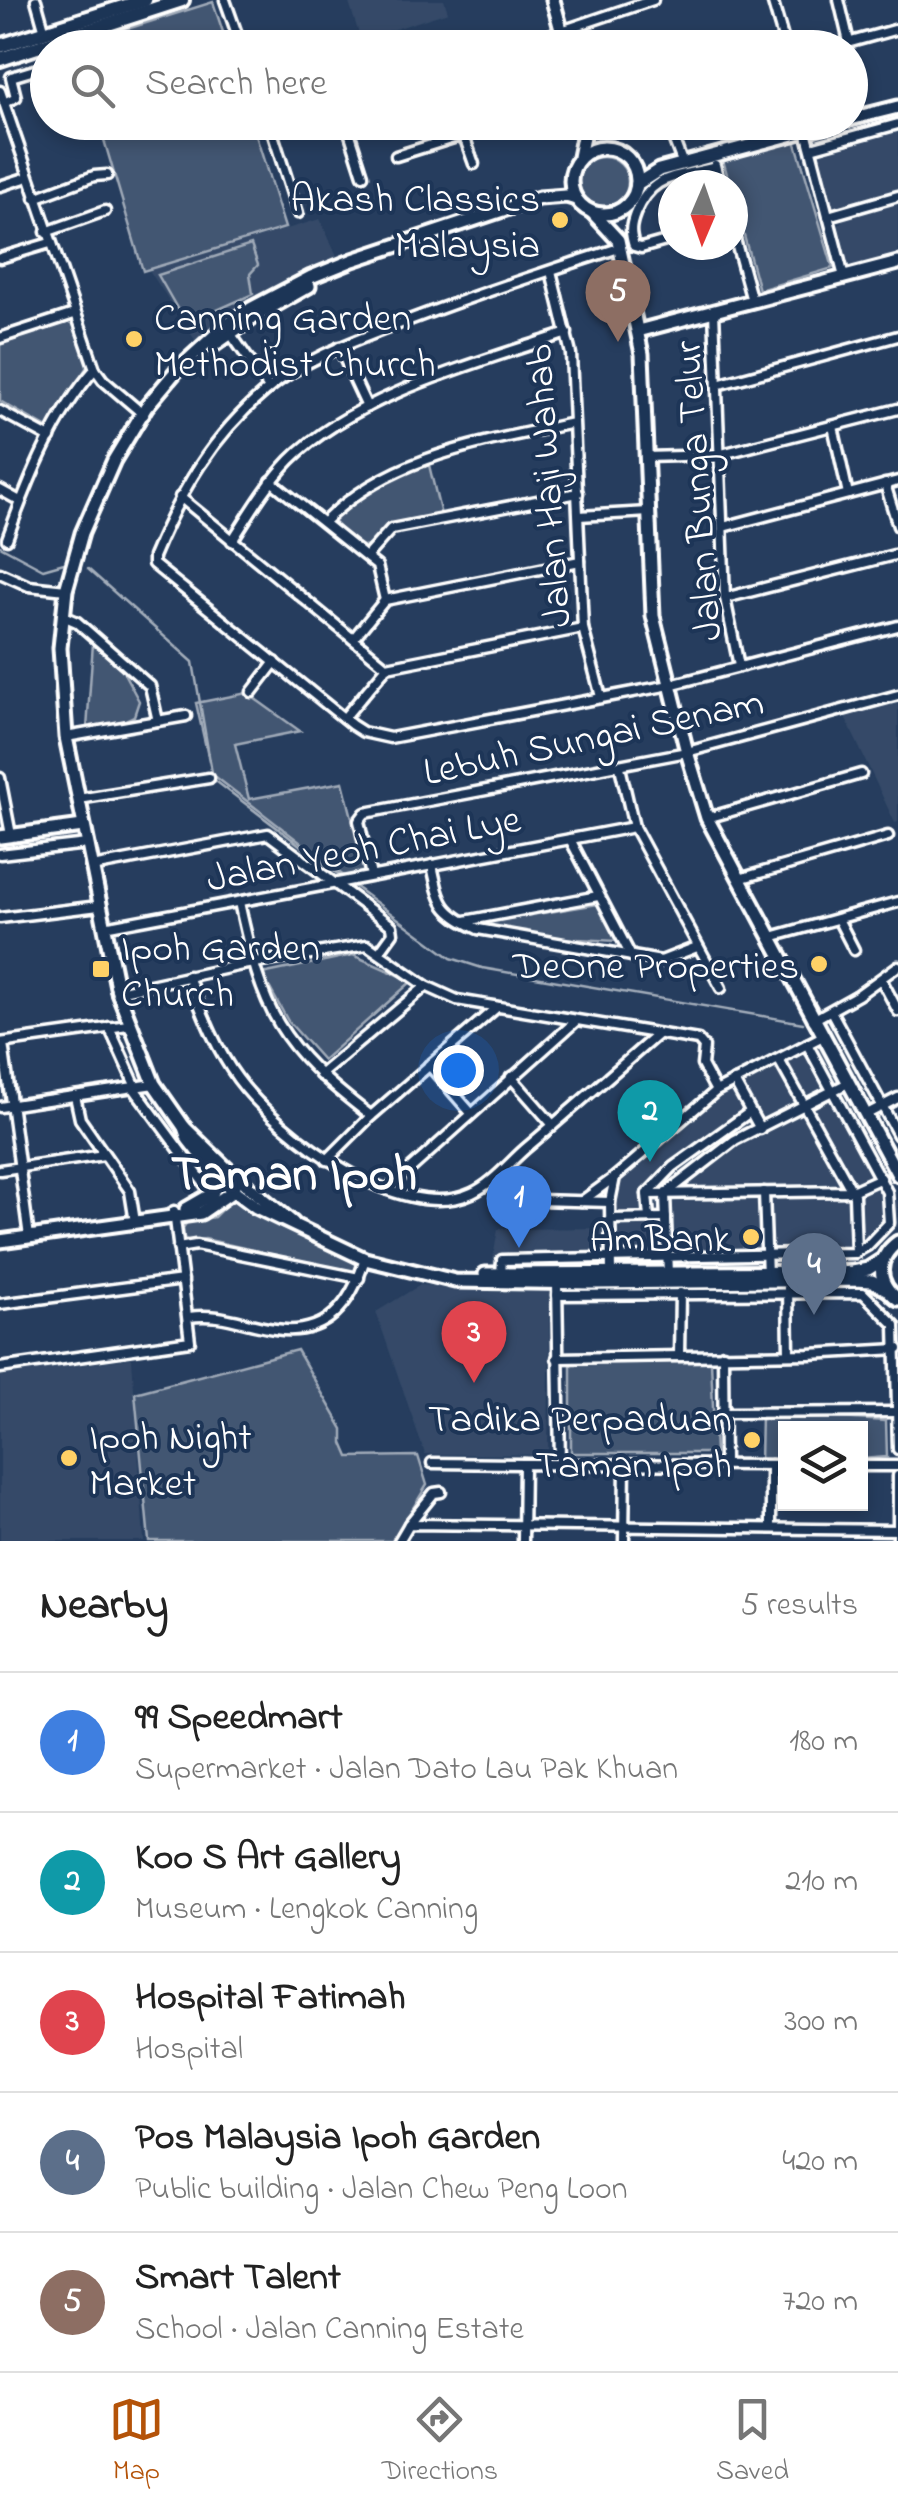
<!DOCTYPE html>
<html lang="en">
<head>
<meta charset="utf-8">
<style>
	body { margin:0; font-family:"Indie Flower",sans-serif; background:#f6f6f6; color:#222 }
	.controls { position:absolute; right:30px; bottom:30px; display:grid; overflow:hidden; border-radius:0px; box-shadow:0 5px 15px #0003 }
	.controls button { width:90px; height:90px; display:grid; place-items:center; padding:0; border:0; border-bottom:2px solid #e0e0e0; background:#fff; color:#222; font:50px sans-serif }
	.compass { position:absolute; left:658px; top:170px; width:90px; height:90px; border-radius:50%; background:#fff; box-shadow:0 5px 15px #0003; rotate:182deg }
	.you { position:absolute; left:458px; top:1070px; width:35px; height:35px; margin:-25px; border:8px solid #fff; border-radius:50%; background:#1a73e8; box-shadow:0 0 0 15px #1a73e833 }
	.badge { display:grid; place-items:center; width:65px; height:65px; border-radius:50%; background:#b45309; color:#fff; font-size:32px; font-weight:700 }
	.pin { position:absolute; translate:-50% -82px; filter:drop-shadow(0 2px 5px #0008) }
	.pin::after { content:''; position:absolute; top:52px; width:35px; height:30px; background:inherit; clip-path:polygon(0 0,100% 0,50% 100%) }
	.list { margin:0; padding:0; list-style:none }
	h2 { display:flex; justify-content:space-between; align-items:center; height:130px; margin:0; padding:0 40px; font-size:42px }
	h2 small { font-size:32px; font-weight:400; color:#767676 }
	.list li { display:grid; grid-template-columns:65px 1fr auto; gap:30px; align-items:center; box-sizing:border-box; height:140px; padding:0 40px; border-top:2px solid #e0e0e0 }
	.list b { display:block; font-size:38px; white-space:nowrap }
	.list p { margin:0; font-size:32px; white-space:nowrap; color:#767676 }
	.list em { font-size:32px; font-style:normal; color:#767676 }
	.icon { flex:none; width:55px; height:55px; fill:none; stroke:currentColor; stroke-width:2; stroke-linecap:round; stroke-linejoin:round }
	.map { position:relative; flex:none; width:898px; height:1541px; overflow:hidden }
	.search { position:absolute; background:#fff; box-shadow:0 5px 15px #0003; left:30px; right:30px; top:30px; height:110px; display:flex; align-items:center; gap:25px; box-sizing:border-box; padding:0 35px; border-radius:55px; color:#767676; font-size:38px }
	.sheet { height:830px; background:#fff }
	nav { display:flex; justify-content:space-around; align-items:center; box-sizing:border-box; height:140px; border-top:2px solid #e0e0e0; background:#fff; font-size:28px; color:#767676 }
	nav a { display:grid; justify-items:center; gap:5px }
	nav .on { color:#b45309 }
	.map>svg:first-child { display:block }
	.built { fill:#344a68 }
	.green { fill:#425672; stroke:#a0aab8; stroke-width:2.5 }
	.lines { fill:none; stroke-linecap:round; stroke-linejoin:round }
	.stream { stroke:#a4aebb; stroke-width:2.5 }
	.street-casing { stroke:#fff; stroke-width:15 }
	.secondary-casing { stroke:#fff; stroke-width:19 }
	.primary-casing { stroke:#fff; stroke-width:20 }
	.street { stroke:#1d3557; stroke-width:8 }
	.secondary { stroke:#1d3557; stroke-width:11 }
	.primary { stroke:#1d3557; stroke-width:12 }
	.poi-dot { fill:#ffd166; stroke:#1d3557; stroke-width:4 }
	.labels { text-anchor:middle; stroke-width:8; stroke-linejoin:round; paint-order:stroke }
	.poi-label { font-size:40px; fill:#fff; stroke:#1d3557; text-anchor:end }
	.street-label { font-size:40px; fill:#fff; stroke:#1d3557 }
	.district-label { font-size:50px; font-weight:bold; fill:#fff; stroke:#1d3557 }
</style>
</head>
<body>
<div class="map">
<svg width="898" height="1541" viewBox="0 0 898 1541">
	<rect width="100%" height="100%" fill="#263d5e"/>
	<filter id="ink" filterUnits="userSpaceOnUse"><feTurbulence type="fractalNoise" baseFrequency=".01" numOctaves="2"/><feDisplacementMap in="SourceGraphic" scale="20" xChannelSelector="R" yChannelSelector="G"/><feConvolveMatrix kernelMatrix="1 2 1 2 8 2 1 2 1" color-interpolation-filters="sRGB"/></filter>
	<g filter="url(#ink)">
		<g class="built">
			<path d="M348,0H444L448,12L361,40Z"/>
			<path d="M898,125V196L829,215L812,149Z"/>
			<path d="M898,204V255L855,267L848,263L839,226L844,217Z"/>
			<path d="M320,219L337,256L268,289L195,340L149,270Z"/>
			<path d="M898,703V822L895,823L845,717Z"/>
			<path d="M813,1034L898,1202V1226L862,1260L492,1264L498,1229L612,1228L613,1189L623,1162L717,1082Z"/>
			<path d="M420,1285L550,1289L548,1455L425,1454L376,1312Z"/>
			<path d="M132,1358L144,1541H0V1375Z"/>
		</g>
		<g class="green">
			<path d="M213,2L228,47H76V45Z"/>
			<path d="M99,123H252L285,228L143,271Z"/>
			<path d="M795,140L833,268L759,290L733,196V185H730L723,160Z"/>
			<circle cx="603" cy="182" r="25"/>
			<path d="M251,245L258,265L250,274L253,294L186,324L158,275Z"/>
			<path d="M72,319L88,365L49,429L0,401V342Z"/>
			<path d="M429,465L441,515L385,529L375,542L365,547L346,536L332,520C365,491 388,479 429,465Z"/>
			<path d="M93,643L119,664L139,701L134,716L109,728L87,729Z"/>
			<path d="M247,693L300,731L235,744L249,799L343,782L366,873L345,877L212,774L196,703Z"/>
			<path d="M598,904L617,941L537,937L481,923Z"/>
			<path d="M353,955L412,981L323,1060L288,1021L262,974Z"/>
			<path d="M234,1197L279,1227L360,1262L357,1274L205,1239L189,1241L184,1238L183,1228L187,1222L214,1217Z"/>
			<path d="M297,1350L343,1429V1443L349,1457L418,1456L427,1485L393,1541H149L135,1393Z"/>
			<path d="M711,1361L715,1453H571V1363Z"/>
			<path d="M761,1413L886,1421L887,1457L861,1459L860,1428H786L785,1463L760,1464Z"/>
		</g>
		<g class="lines">
			<g class="stream">
				<path d="M0,546L43,569L64,563"/>
				<path d="M88,569L193,662L213,779L343,878"/>
				<path d="M354,886L451,958L482,968L803,1023"/>
				<path d="M829,1007L898,960"/>
			</g>
			<defs>
				<g id="street">
					<path d="M36,0L45,32"/>
					<path d="M225,0L242,48"/>
					<path d="M772,0L786,48"/>
					<path d="M839,0L849,42"/>
					<path d="M511,48L653,0"/>
					<path d="M829,48L898,29"/>
					<path d="M0,91L95,369L103,380L144,415"/>
					<path d="M4,103L16,97L11,77L48,66"/>
					<path d="M269,122L298,213"/>
					<path d="M346,122L363,175"/>
					<path d="M459,122L474,164"/>
					<path d="M667,122L681,159"/>
					<path d="M805,127L844,277"/>
					<path d="M811,148L898,124"/>
					<path d="M396,156L463,135"/>
					<path d="M715,165L720,185"/>
					<path d="M0,186L28,177"/>
					<path d="M35,198L94,176L107,175"/>
					<path d="M828,216L898,196"/>
					<path d="M46,232L105,211"/>
					<path d="M733,232L752,301"/>
					<path d="M673,239L641,248L634,246C630,233 630,227 635,214C652,173 675,178 715,167"/>
					<path d="M619,248C544,272 469,297 396,325C352,342 304,359 267,390C211,437 181,490 153,557V564L352,725L363,732L390,738L670,685L898,626"/>
					<path d="M0,258L50,243"/>
					<path d="M551,271L571,354L583,628L601,697"/>
					<path d="M714,311L725,598L739,666"/>
					<path d="M230,333L269,388"/>
					<path d="M0,338L74,314"/>
					<path d="M339,347L367,407"/>
					<path d="M717,385L898,336"/>
					<path d="M0,411L50,438"/>
					<path d="M833,426L848,494"/>
					<path d="M646,457L718,455L898,409"/>
					<path d="M271,481L377,566L385,600"/>
					<path d="M885,484L898,526"/>
					<path d="M0,490L20,501"/>
					<path d="M180,497L387,667"/>
					<path d="M579,516L649,512"/>
					<path d="M324,522C391,455 485,442 573,423"/>
					<path d="M723,527L898,481"/>
					<path d="M7,539C28,481 54,415 95,369"/>
					<path d="M232,541C250,513 267,484 290,460C354,395 481,362 567,333"/>
					<path d="M367,556L391,529L578,493"/>
					<path d="M0,573L29,586L66,590"/>
					<path d="M725,598L898,554"/>
					<path d="M63,616L77,622L150,686L158,721"/>
					<path d="M353,639L385,600L580,561"/>
					<path d="M252,692L275,662"/>
					<path d="M344,718L387,667L583,628"/>
					<path d="M66,737L186,716"/>
					<path d="M620,767L634,827L721,988"/>
					<path d="M0,778L11,835"/>
					<path d="M78,799L209,778"/>
					<path d="M707,818L861,774"/>
					<path d="M570,839L631,956"/>
					<path d="M0,854L87,844"/>
					<path d="M432,865C440,903 441,912 478,929L661,961L697,947"/>
					<path d="M92,867L268,834L392,926L393,933L380,951"/>
					<path d="M371,876L359,821L365,813L687,752L898,695"/>
					<path d="M739,879L888,836"/>
					<path d="M239,902C263,1014 278,1045 371,1116"/>
					<path d="M0,918L99,906"/>
					<path d="M838,919L854,950"/>
					<path d="M465,921L598,896"/>
					<path d="M104,927L634,827"/>
					<path d="M771,937L898,902"/>
					<path d="M188,976C202,1012 215,1048 238,1079C279,1134 401,1226 472,1193C492,1184 509,1163 525,1149C570,1111 614,1072 658,1034"/>
					<path d="M881,979L898,1011"/>
					<path d="M118,992L242,965L367,945L426,986L457,1000L698,1040L704,1047L702,1065L716,1091"/>
					<path d="M831,1011L898,1135"/>
					<path d="M813,1020L858,995L898,966"/>
					<path d="M109,1027L136,1087"/>
					<path d="M0,1043L128,1025"/>
					<path d="M3,1043L29,1237"/>
					<path d="M779,1060L854,1195L856,1253"/>
					<path d="M429,1065L471,1113"/>
					<path d="M320,1075L426,986"/>
					<path d="M511,1077L553,1125"/>
					<path d="M734,1081L760,1129"/>
					<path d="M133,1087L212,1194"/>
					<path d="M75,1096L80,1119L130,1191L135,1222"/>
					<path d="M0,1107L154,1084"/>
					<path d="M867,1114L898,1098"/>
					<path d="M327,1160L371,1116L497,1007"/>
					<path d="M0,1170L104,1155"/>
					<path d="M388,1189L576,1021"/>
					<path d="M764,1192L767,1276"/>
					<path d="M647,1194L852,1191L881,1178"/>
					<path d="M665,1194L735,1140L848,1083"/>
					<path d="M665,1194L668,1275"/>
					<path d="M537,1200L610,1202"/>
					<path d="M582,1201L615,1177"/>
					<path d="M649,1218L647,1194L673,1167L750,1112"/>
					<path d="M611,1219L666,1218"/>
					<path d="M178,1248L196,1245L359,1278"/>
					<path d="M501,1274L502,1260L854,1253L867,1246L889,1223L887,1192L807,1044"/>
					<path d="M611,1274L610,1202L615,1177L716,1091L823,1036"/>
					<path d="M554,1279L557,1283L560,1463"/>
					<path d="M788,1288L789,1353"/>
					<path d="M557,1295L863,1293L895,1325L898,1449"/>
					<path d="M0,1304L183,1280"/>
					<path d="M189,1317C220,1312 245,1325 275,1329C327,1337 351,1304 365,1259"/>
					<path d="M723,1354L724,1464"/>
					<path d="M679,1355L680,1293"/>
					<path d="M557,1358L809,1354L898,1349"/>
					<path d="M0,1368L190,1341L174,1211"/>
					<path d="M724,1413L897,1412"/>
					<path d="M432,1463L524,1464"/>
					<path d="M860,1466H898"/>
					<path d="M409,1524L434,1493L441,1492"/>
					<path d="M771,1528V1465"/>
					<path d="M399,1541L409,1524L898,1530"/>
					<path d="M523,1541L524,1464L786,1465"/>
					<path d="M624,1541L625,1464"/>
					<path d="M898,1541V1476"/>
				</g>
				<g id="secondary">
					<path d="M553,0L566,48"/>
					<path d="M850,119L898,107"/>
					<circle cx="604" cy="181" r="33"/>
					<path d="M579,157L586,122"/>
					<path d="M637,184L659,170L838,122"/>
					<path d="M576,199L566,196L539,198L353,260L311,277L252,308L225,326L177,370L146,407L114,460L82,533L66,590L60,648L66,737L118,992L154,1084L184,1127L188,1139L210,1167L229,1187L256,1207L365,1259L455,1281L592,1283L854,1280L872,1281L886,1289"/>
					<path d="M592,212L618,240L642,354L653,616L687,752L707,818L898,1175"/>
					<path d="M638,331L898,263"/>
					<path d="M214,345L254,317L309,286"/>
					<path d="M0,837L83,826"/>
					<path d="M184,1127L226,1168L293,1223"/>
					<path d="M186,1209L212,1194L217,1181L212,1172"/>
					<path d="M0,1241L201,1213L233,1191L234,1185"/>
					<path d="M898,1242C876,1258 876,1283 898,1299"/>
					<path d="M485,1274L853,1272L868,1269L882,1260"/>
				</g>
				<g id="primary">
					<path d="M0,46L145,0"/>
					<path d="M0,59L182,0"/>
				</g>
			</defs>
			<use href="#street" class="street-casing"/>
			<use href="#secondary" class="secondary-casing"/>
			<use href="#primary" class="primary-casing"/>
			<use href="#street" class="street"/>
			<use href="#secondary" class="secondary"/>
			<use href="#primary" class="primary"/>
		</g>
	</g>
	<g class="poi-dot">
		<circle cx="560" cy="220" r="10"/>
		<circle cx="134" cy="339" r="10"/>
		<circle cx="819" cy="964" r="10"/>
		<rect x="91" y="959" width="20" height="20" rx="5"/>
		<circle cx="751" cy="1237" r="10"/>
		<circle cx="752" cy="1440" r="10"/>
		<circle cx="69" cy="1458" r="10"/>
	</g>
	<g class="labels">
		<g class="poi-label">
			<text x="540" y="211">Akash Classics<tspan x="540" dy="46">Malaysia</tspan></text>
			<text x="154" y="330" text-anchor="start">Canning Garden<tspan x="154" dy="46">Methodist Church</tspan></text>
			<text x="121" y="960" text-anchor="start">Ipoh Garden<tspan x="121" dy="46">Church</tspan></text>
			<text x="799" y="978">DeOne Properties</text>
			<text x="731" y="1251">AmBank</text>
			<text x="732" y="1431">Tadika Perpaduan<tspan x="732" dy="46">Taman Ipoh</tspan></text>
			<text x="89" y="1449" text-anchor="start">Ipoh Night<tspan x="89" dy="46">Market</tspan></text>
		</g>
		<g class="street-label">
			<text transform="translate(546 486) rotate(-94)" y="14">Jalan Haji Wahab</text>
			<text transform="translate(696 491) rotate(-94)" y="14">Jalan Bunga Telur</text>
			<text transform="translate(593 735) rotate(-12)" y="14">Lebuh Sungai Senam</text>
			<text transform="translate(363 847) rotate(-11)" y="14">Jalan Yeoh Chai Lye</text>
		</g>
		<g class="district-label">
			<text x="294" y="1189">Taman Ipoh</text>
		</g>
	</g>
</svg>
<div class="controls">
<button><svg class="icon" aria-label="layers" viewBox="0 0 24 24"><path d="M12 4l9 5-9 5-9-5zM3 14l9 5 9-5"/></svg></button>
</div>
<svg class="compass" viewBox="-18 -18 36 36"><path d="M0-13l5 13h-10z" fill="#e53935"/><path d="M0 13l5-13h-10z" fill="#767676"/></svg>
<div class="you"></div>
<div class="pin badge" style="left:519px;top:1248px;background:#3f7fe0">1</div>
<div class="pin badge" style="left:650px;top:1162px;background:#0f9aa8">2</div>
<div class="pin badge" style="left:474px;top:1383px;background:#e0444e">3</div>
<div class="pin badge" style="left:814px;top:1315px;background:#5c6f8a">4</div>
<div class="pin badge" style="left:618px;top:342px;background:#8d6e63">5</div>
<div class="search"><svg class="icon" aria-label="search" viewBox="0 0 24 24"><circle cx="10" cy="10" r="6"/><path d="M15 15l6 6"/></svg>Search here</div>
</div>
<section class="sheet">
<h2>Nearby<small>5 results</small></h2>
<ul class="list">
<li><span class="badge" style="background:#3f7fe0">1</span><div><b>99 Speedmart</b><p>Supermarket · Jalan Dato Lau Pak Khuan</p></div><em>180 m</em></li>
<li><span class="badge" style="background:#0f9aa8">2</span><div><b>Koo S Art Gallery</b><p>Museum · Lengkok Canning</p></div><em>210 m</em></li>
<li><span class="badge" style="background:#e0444e">3</span><div><b>Hospital Fatimah</b><p>Hospital</p></div><em>300 m</em></li>
<li><span class="badge" style="background:#5c6f8a">4</span><div><b>Pos Malaysia Ipoh Garden</b><p>Public building · Jalan Chew Peng Loon</p></div><em>420 m</em></li>
<li><span class="badge" style="background:#8d6e63">5</span><div><b>Smart Talent</b><p>School · Jalan Canning Estate</p></div><em>720 m</em></li>
</ul>
</section>
<nav>
<a class="on"><svg class="icon" aria-label="map" viewBox="0 0 24 24"><path d="M3 6l6-2 6 2 6-2v14l-6 2-6-2-6 2zM9 4v14M15 6v14"/></svg>Map</a>
<a><svg class="icon" aria-label="directions" viewBox="0 0 24 24"><path d="M12 3l9 9-9 9-9-9zM9 14v-3h6M13 9l2 2-2 2"/></svg>Directions</a>
<a><svg class="icon" aria-label="saved" viewBox="0 0 24 24"><path d="M7 4h10v16l-5-4-5 4z"/></svg>Saved</a>
</nav>
</body>
</html>
